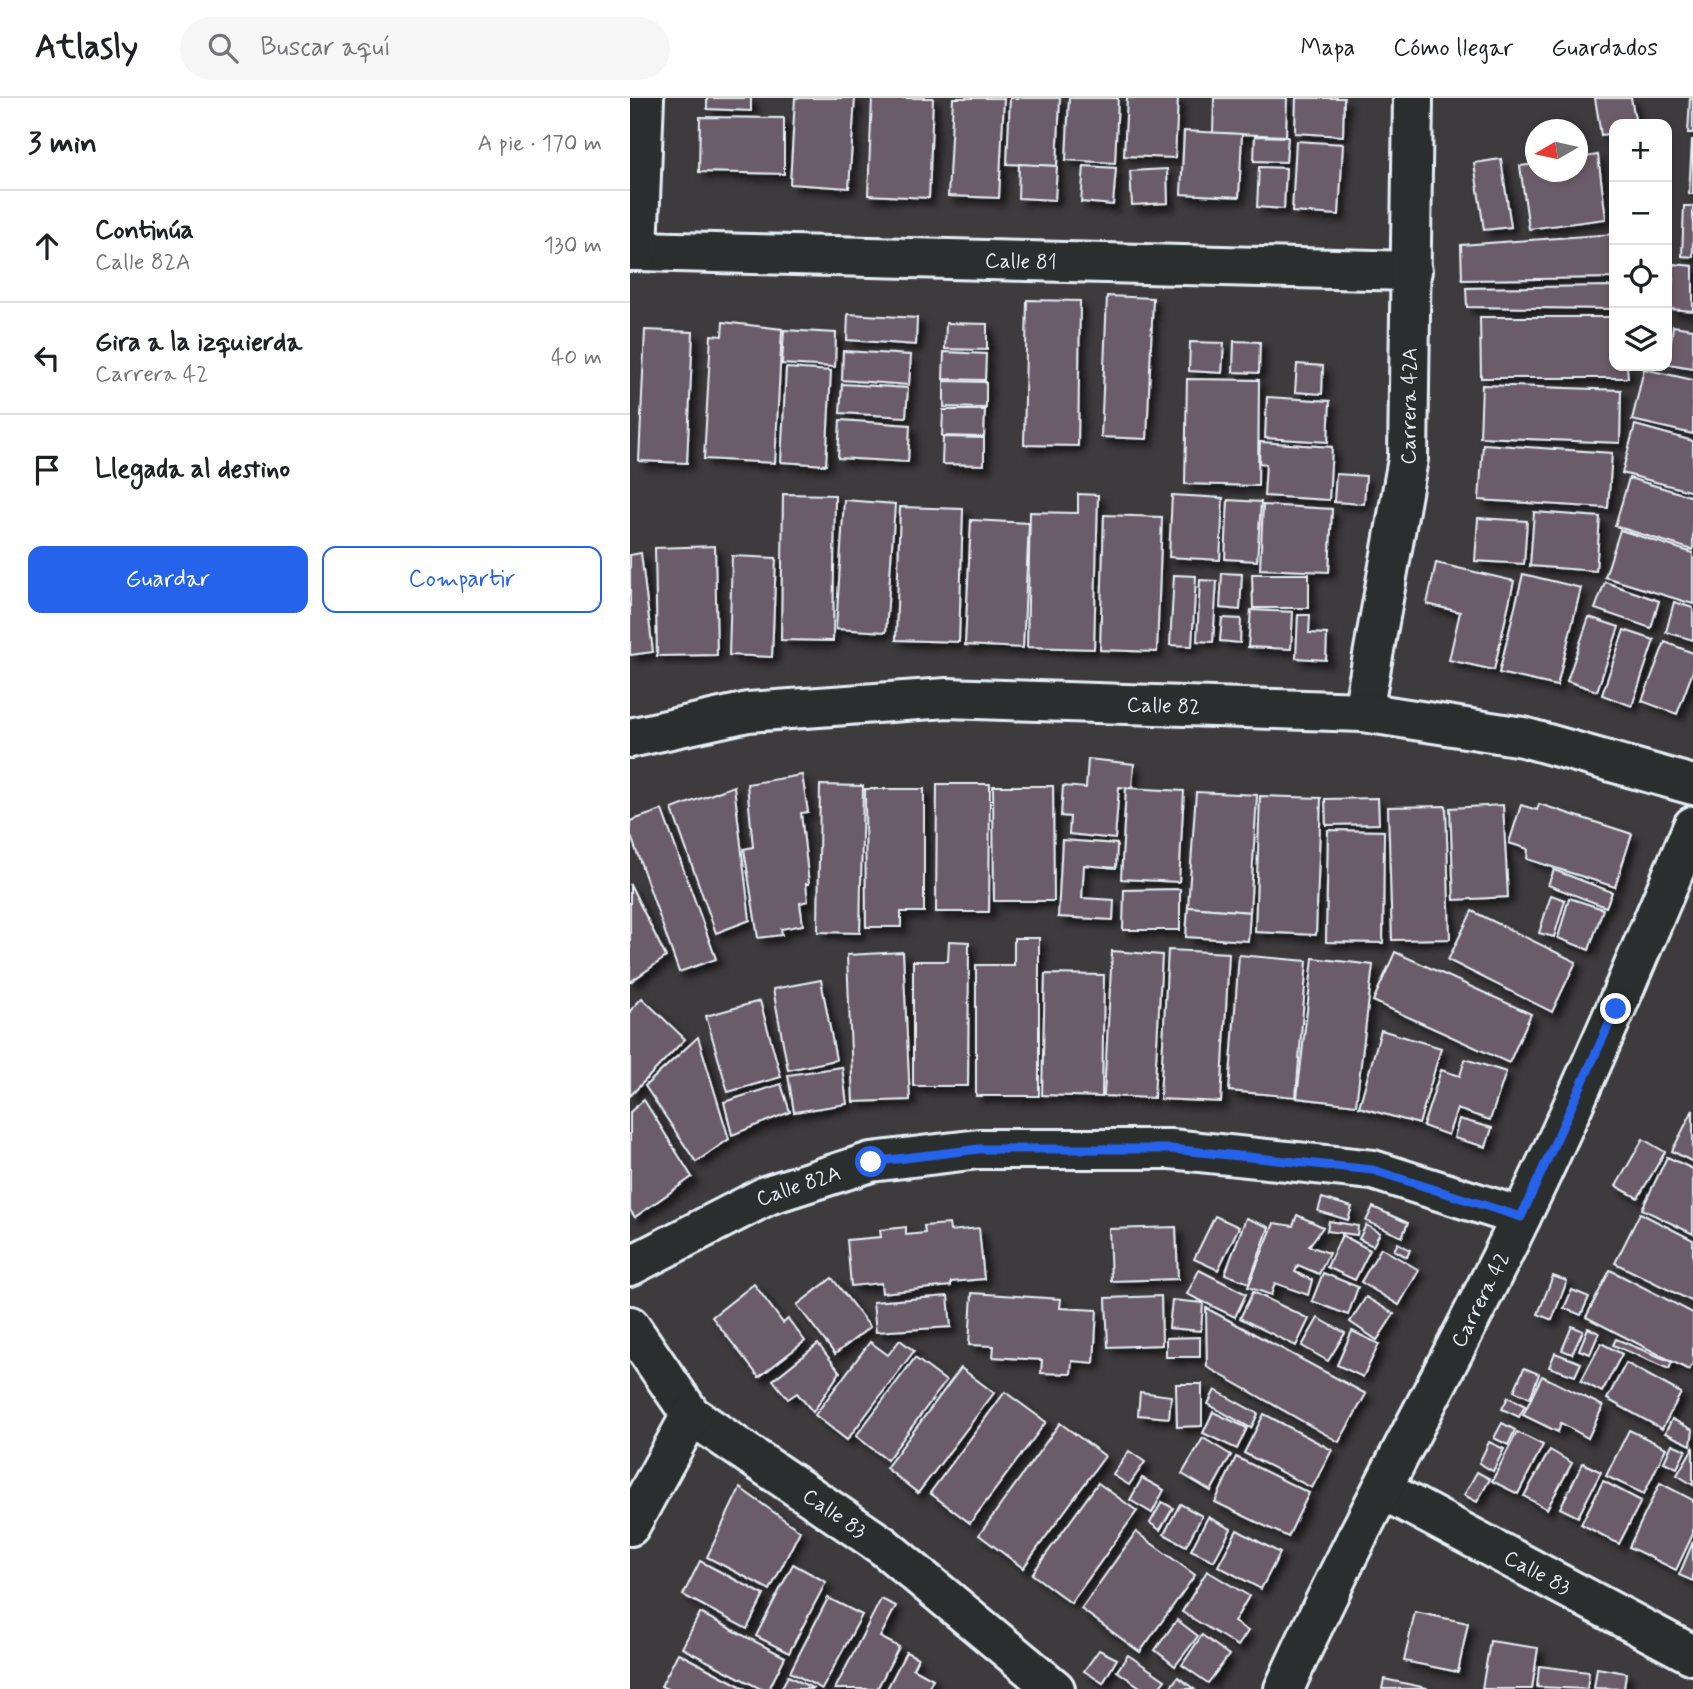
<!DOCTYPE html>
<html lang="es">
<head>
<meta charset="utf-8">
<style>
	body { margin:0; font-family:Mynerve,sans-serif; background:#f6f6f6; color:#202124 }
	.controls { position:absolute; right:21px; top:21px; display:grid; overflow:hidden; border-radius:14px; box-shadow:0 4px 10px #0003 }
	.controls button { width:63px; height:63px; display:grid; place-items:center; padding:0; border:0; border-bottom:2px solid #e0e0e0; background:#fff; color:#202124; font:35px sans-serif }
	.compass { position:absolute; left:895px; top:21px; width:63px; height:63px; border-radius:50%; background:#fff; box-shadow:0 4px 10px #0003; rotate:261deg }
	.stop { position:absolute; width:21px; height:21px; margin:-16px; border:5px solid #2563eb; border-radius:50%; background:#fff }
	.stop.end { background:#2563eb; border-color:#fff; box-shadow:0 2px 7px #0008 }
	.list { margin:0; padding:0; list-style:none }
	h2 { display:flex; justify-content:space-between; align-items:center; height:91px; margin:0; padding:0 28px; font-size:30px }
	h2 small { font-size:23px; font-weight:400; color:#757577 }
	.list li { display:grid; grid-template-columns:46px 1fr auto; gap:21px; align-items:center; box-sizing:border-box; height:112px; padding:0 28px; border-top:2px solid #e0e0e0 }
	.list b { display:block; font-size:26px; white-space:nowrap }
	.list p { margin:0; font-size:23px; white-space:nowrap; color:#757577 }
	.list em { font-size:23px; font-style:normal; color:#757577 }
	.actions { display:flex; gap:14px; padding:21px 28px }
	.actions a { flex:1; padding:16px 0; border:2px solid #2563eb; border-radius:14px; text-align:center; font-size:24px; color:#2563eb }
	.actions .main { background:#2563eb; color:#fff }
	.icon { flex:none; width:38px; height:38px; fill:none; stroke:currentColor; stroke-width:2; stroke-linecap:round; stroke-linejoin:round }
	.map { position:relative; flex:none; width:1063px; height:1591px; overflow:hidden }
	header { display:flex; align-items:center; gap:42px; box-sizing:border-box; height:98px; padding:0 35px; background:#fff; border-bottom:2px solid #e0e0e0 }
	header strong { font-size:33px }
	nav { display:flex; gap:38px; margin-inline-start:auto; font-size:24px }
	.search { width:490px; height:63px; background:#f6f6f6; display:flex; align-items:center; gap:18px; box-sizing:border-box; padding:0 24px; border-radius:38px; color:#757577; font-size:26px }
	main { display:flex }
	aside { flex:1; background:#fff }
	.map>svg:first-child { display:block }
	.building { fill:#6b5c68; stroke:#e8f1f8; stroke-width:2; filter:url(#shadow) }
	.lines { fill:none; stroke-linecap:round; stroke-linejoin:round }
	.street-casing { stroke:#e8f1f8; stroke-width:44 }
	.secondary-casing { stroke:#e8f1f8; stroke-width:44 }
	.street { stroke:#2a2d2e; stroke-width:38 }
	.secondary { stroke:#2a2d2e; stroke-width:38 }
	.route { stroke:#2563eb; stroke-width:9 }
	.labels { text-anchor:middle; stroke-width:7; stroke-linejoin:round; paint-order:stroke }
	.street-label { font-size:21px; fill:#e8f1f8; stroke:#2a2d2e }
</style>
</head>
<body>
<header>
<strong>Atlasly</strong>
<div class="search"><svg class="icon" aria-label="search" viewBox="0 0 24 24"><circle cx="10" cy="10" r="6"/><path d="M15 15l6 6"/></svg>Buscar aquí</div>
<nav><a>Mapa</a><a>Cómo llegar</a><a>Guardados</a></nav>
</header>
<main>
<aside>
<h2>3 min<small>A pie · 170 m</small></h2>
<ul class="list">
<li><svg class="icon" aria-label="ahead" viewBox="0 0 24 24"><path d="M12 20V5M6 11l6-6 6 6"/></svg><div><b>Continúa</b><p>Calle 82A</p></div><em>130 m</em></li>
<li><svg class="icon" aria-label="left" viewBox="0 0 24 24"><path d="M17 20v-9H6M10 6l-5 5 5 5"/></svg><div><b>Gira a la izquierda</b><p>Carrera 42</p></div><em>40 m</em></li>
<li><svg class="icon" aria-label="arrive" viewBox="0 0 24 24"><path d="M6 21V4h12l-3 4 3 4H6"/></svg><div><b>Llegada al destino</b></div></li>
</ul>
<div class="actions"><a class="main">Guardar</a><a>Compartir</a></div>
</aside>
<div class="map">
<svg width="1063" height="1591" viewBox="0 0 1063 1591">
	<defs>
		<filter id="shadow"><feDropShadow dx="6" dy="6" stdDeviation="3.5" flood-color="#0009"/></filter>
	</defs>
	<rect width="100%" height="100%" fill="#3e3b3f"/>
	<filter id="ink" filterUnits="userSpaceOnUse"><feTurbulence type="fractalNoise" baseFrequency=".0143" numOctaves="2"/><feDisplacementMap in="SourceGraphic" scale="14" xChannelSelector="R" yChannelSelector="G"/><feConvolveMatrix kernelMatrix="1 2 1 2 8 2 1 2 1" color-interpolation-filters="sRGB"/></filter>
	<g filter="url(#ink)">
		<g class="building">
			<path d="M77,0H121V13L77,11Z"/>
			<path d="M165,0H225L219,90L160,86Z"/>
			<path d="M242,0H303L299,100L238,97Z"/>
			<path d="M323,0H374L369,100L318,98Z"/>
			<path d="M380,0H430L427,68L377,66Z"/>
			<path d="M439,0H488L485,65L436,62Z"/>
			<path d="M497,0H548L545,60L494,58Z"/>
			<path d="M584,0H657L656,38L583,35Z"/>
			<path d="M666,0H714L713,38L665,35Z"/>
			<path d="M965,0H1001L1006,26H984V35L971,37Z"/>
			<path d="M1060,0H1063V35H1058Z"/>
			<path d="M70,19L154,20V76L69,74Z"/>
			<path d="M554,33L612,36L609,99L551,96Z"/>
			<path d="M625,38L658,39L656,64L624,63Z"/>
			<path d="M1062,42H1063V96H1059Z"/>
			<path d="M666,43L713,46L709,117L662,114Z"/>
			<path d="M968,57L976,121L899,131L890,68L906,66V74H948V60Z"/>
			<path d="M871,61L881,129L854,132L844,65Z"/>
			<path d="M389,66L427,68L425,102L388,100Z"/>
			<path d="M454,68L486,70L483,107L451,104Z"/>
			<path d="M629,69L656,70L654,111L627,109Z"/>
			<path d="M537,71L538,105L502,107L500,73Z"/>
			<path d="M1054,108H1063V159L1052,158Z"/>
			<path d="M984,136V180L832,182L831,147Z"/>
			<path d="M1044,166L1063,168V213L1040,211Z"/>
			<path d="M984,188V211L837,209L836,190Z"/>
			<path d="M477,198L523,200L517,341L471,339Z"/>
			<path d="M397,202L450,203L448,348L394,347Z"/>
			<path d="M218,216L287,220L286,247L217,242Z"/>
			<path d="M850,219H984V268H997L998,280H851Z"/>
			<path d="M93,224L152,231L145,365L74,361L81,237L92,238Z"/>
			<path d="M316,225L357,226V252L315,251Z"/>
			<path d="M1043,228L1063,231V270L1038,266Z"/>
			<path d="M15,232L63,234L57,365L9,363Z"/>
			<path d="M154,232L206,235L205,269L152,266Z"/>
			<path d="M604,243L630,244L629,275L603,274Z"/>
			<path d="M560,244L594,245L592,275L559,273Z"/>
			<path d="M213,253L281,257L279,287L212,282Z"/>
			<path d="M314,254L356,256L355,282L313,281Z"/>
			<path d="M667,266L693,268L692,296L665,294Z"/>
			<path d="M156,270L201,273L196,367L151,364Z"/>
			<path d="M1014,271L1063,282V336L1002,322Z"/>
			<path d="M557,281L629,282L628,388L555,386Z"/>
			<path d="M314,283L356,284V310L314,309Z"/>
			<path d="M212,286L278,290L276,319L210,315Z"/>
			<path d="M852,287L991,292L990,345L850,339Z"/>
			<path d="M637,299L700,303L698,344L635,340Z"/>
			<path d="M313,312H355L354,339L312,338Z"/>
			<path d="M210,322L280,327L278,364L208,360Z"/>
			<path d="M1005,327L1063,343V394L992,375Z"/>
			<path d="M313,339L354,340V367L312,366Z"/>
			<path d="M630,344L702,349L699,402L634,398L636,366L629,365Z"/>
			<path d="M853,346L982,355L978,410L849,402Z"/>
			<path d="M706,376L736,378L734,406L704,404Z"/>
			<path d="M999,380L1063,399V452L985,428Z"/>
			<path d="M153,396L205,397L203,543L151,542Z"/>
			<path d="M448,396L468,397L464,551L397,549L400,414L448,415Z"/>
			<path d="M542,397L593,400L590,462L539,459Z"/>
			<path d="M214,402L265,406L256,534L206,531Z"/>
			<path d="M598,402L631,404L627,463L595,461Z"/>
			<path d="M633,407L702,411L699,474L630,471Z"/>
			<path d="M270,409L333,411L329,544L266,542Z"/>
			<path d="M904,414L970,419L966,473L900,468Z"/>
			<path d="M474,417L532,419L527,554L470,552Z"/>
			<path d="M848,420L897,423L894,466L845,463Z"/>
			<path d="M341,422L399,425L393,550L335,547Z"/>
			<path d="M990,432L1063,455V506L975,479Z"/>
			<path d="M85,448L87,557L27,558L25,450Z"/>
			<path d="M11,455L23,554L0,557V457Z"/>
			<path d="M102,458L146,460L142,559L99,557Z"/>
			<path d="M806,465L884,483L864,572L819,562L830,514L797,506Z"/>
			<path d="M592,475L612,476L610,512L590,510Z"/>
			<path d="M622,476H679V510H623Z"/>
			<path d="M893,476L951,490L927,588L869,575Z"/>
			<path d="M544,477L566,478L562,548L540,547Z"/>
			<path d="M570,482L587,483L583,544L567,543Z"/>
			<path d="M975,484L1029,503L1021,530L965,511Z"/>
			<path d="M1044,504L1063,510V542L1036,534Z"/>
			<path d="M621,512L663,514L661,551L618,549Z"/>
			<path d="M668,517H680L679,535L697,536L696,562L666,560Z"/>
			<path d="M959,519L989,529L967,593L937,583Z"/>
			<path d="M592,520L611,521L610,545L590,543Z"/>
			<path d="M994,532L1024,542L1002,608L972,597Z"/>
			<path d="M1035,544L1063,555V573L1047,616L1012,603Z"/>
			<path d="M458,661L504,666L502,690L489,689L485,741L439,736L440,719L431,718L433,688L456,690Z"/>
			<path d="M172,677L178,714L171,715L179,786H176L178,803L170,805L173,827L151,831L152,837L128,840L114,751L123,749L117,686Z"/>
			<path d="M307,686H360L359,814H306Z"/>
			<path d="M190,687L233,688L230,835L188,834Z"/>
			<path d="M104,688L120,822L86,835L42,711Z"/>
			<path d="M363,688H423L424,803H364Z"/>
			<path d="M496,690L554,693L549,784L491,781Z"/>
			<path d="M235,691H294V814H271V829H236Z"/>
			<path d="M566,694L627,697L620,814L558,809Z"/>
			<path d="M630,698L691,700L686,837L625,834Z"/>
			<path d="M748,700L749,726L696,727L695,701Z"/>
			<path d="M909,706L1002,736L985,789L897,761L898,751L879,745L891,707L907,712Z"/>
			<path d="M873,707L878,799L824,802L820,710Z"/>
			<path d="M816,708L820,841L762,842L758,709Z"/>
			<path d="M32,712L86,861L49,874L0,735V723Z"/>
			<path d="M698,732L754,733L753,845L696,844Z"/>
			<path d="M432,742L487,746L486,770L454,767L452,800L484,802L483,822L428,819Z"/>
			<path d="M924,772L982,794L976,809L918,787Z"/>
			<path d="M0,786L36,859L0,884Z"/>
			<path d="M550,791V832H493L494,792Z"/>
			<path d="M921,797L935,802L924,839L909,835Z"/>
			<path d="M939,800L973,811L959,852L928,840Z"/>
			<path d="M558,809L620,814L618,843L556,839Z"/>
			<path d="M842,813L946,864L922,914L818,862Z"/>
			<path d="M384,840H409V998H346V867H384Z"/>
			<path d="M319,843L339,844L338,988H283V863H318Z"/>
			<path d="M538,852L599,855L591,1004L530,1001Z"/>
			<path d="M482,853L532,857L524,1000L474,998Z"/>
			<path d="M273,854L280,1002L223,1004L217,857Z"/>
			<path d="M765,854L901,916L879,965L743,903Z"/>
			<path d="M609,857L677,863L666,999L599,993Z"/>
			<path d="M683,860L743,867L726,1007L667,1000Z"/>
			<path d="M415,876L474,877L472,999L412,997Z"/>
			<path d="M191,882L206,962L158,972L143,891Z"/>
			<path d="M12,900L55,941L0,998V913Z"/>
			<path d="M130,903L151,979L98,994L76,918Z"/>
			<path d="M751,932L811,950L789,1026L729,1009Z"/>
			<path d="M68,939L99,1041L66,1064L15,988Z"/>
			<path d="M835,961L876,974L860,1022L827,1011L818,1037L793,1028L811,972L830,978Z"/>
			<path d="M212,969L217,1006L164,1014L158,977Z"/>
			<path d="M151,986L160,1014L102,1037L94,1004Z"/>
			<path d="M14,1002L62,1079L5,1119L0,1112V1014Z"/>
			<path d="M1063,1012V1064L1042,1053Z"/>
			<path d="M829,1021L862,1030L856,1049L824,1040Z"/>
			<path d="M1013,1041L1035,1054L1008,1100L986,1088Z"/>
			<path d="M1037,1059L1063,1071V1136L1012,1111Z"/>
			<path d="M692,1100L722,1109L718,1122L688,1113Z"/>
			<path d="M743,1109L778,1125L772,1139L736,1123Z"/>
			<path d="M1010,1115L1063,1142V1204L985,1165Z"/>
			<path d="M667,1117L693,1129L679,1148L699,1155L689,1176L668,1167L665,1174L682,1182L678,1197L645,1185L641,1197L618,1189L644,1125L663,1128Z"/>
			<path d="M585,1118L609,1129L588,1172L564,1161Z"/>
			<path d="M616,1120L639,1129L619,1185L595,1176Z"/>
			<path d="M699,1123L728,1128L727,1137L697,1133Z"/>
			<path d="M319,1126L320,1133L349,1130L354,1181L321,1184V1188L252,1195L251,1185L221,1188L217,1142L251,1139L250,1132L276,1129V1137L295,1135L294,1128Z"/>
			<path d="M736,1127L750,1135L743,1148L729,1141Z"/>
			<path d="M546,1129L548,1181L481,1183L479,1131Z"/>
			<path d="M712,1137L740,1152L725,1182L697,1169Z"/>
			<path d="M768,1145L780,1152L777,1159L764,1152Z"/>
			<path d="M751,1150L789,1172L769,1207L731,1184Z"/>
			<path d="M569,1172L616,1196L605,1219L557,1196Z"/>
			<path d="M980,1172L1063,1215V1265L1059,1272L956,1219Z"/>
			<path d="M693,1175L728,1189L718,1217L682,1203Z"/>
			<path d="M923,1178L937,1183L922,1222L908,1216Z"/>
			<path d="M202,1180L240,1229L205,1256L167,1207Z"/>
			<path d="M124,1186L153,1225L158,1221L175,1243L129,1279L82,1219Z"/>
			<path d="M942,1192L959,1199L951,1217L934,1210Z"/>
			<path d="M623,1194L679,1221L666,1248L610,1220Z"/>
			<path d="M342,1195L431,1201L430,1210L467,1212L464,1265L442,1263L441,1276L411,1275L412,1262L363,1259L364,1248L339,1247Z"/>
			<path d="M318,1198L321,1229L246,1234L243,1204Z"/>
			<path d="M531,1198L532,1247L478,1249L476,1200Z"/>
			<path d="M736,1199L764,1216L747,1242L720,1224Z"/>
			<path d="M542,1202L573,1205L571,1233L539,1230Z"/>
			<path d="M576,1210L736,1296L709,1344L577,1269Z"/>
			<path d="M688,1220L715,1235L698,1263L672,1248Z"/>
			<path d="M942,1228L953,1233L942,1256L932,1252Z"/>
			<path d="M958,1230L969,1235L960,1256L949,1252Z"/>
			<path d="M722,1233L749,1246L733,1279L707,1267Z"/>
			<path d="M570,1239V1259H536V1240Z"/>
			<path d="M986,1241L1042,1264L1039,1271L983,1247Z"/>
			<path d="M270,1242L284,1253L217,1342L185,1317L240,1244L258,1257Z"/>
			<path d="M971,1245L992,1256L972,1294L951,1283Z"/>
			<path d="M188,1246L210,1274L183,1314L167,1295L158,1301L143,1282Z"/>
			<path d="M925,1255L951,1265L945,1278L919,1269Z"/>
			<path d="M285,1260L316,1283L257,1362L226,1338Z"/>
			<path d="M996,1265L1051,1295L1032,1331L977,1301Z"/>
			<path d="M331,1270L364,1295L288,1395L256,1370Z"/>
			<path d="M894,1270L909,1276L900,1300L884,1293Z"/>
			<path d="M912,1278L973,1308L958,1340L931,1325L928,1334L893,1317Z"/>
			<path d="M546,1286H572V1328L547,1329Z"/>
			<path d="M585,1292L628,1316L621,1330L578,1306Z"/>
			<path d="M375,1294L416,1324L340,1425L300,1395Z"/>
			<path d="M510,1294L541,1298L539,1320L508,1317Z"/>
			<path d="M878,1299L895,1308L889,1319L872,1311Z"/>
			<path d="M583,1314L617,1330L607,1351L573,1335Z"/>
			<path d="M634,1316L702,1352L682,1390L614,1355Z"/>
			<path d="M1042,1321L1063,1332L1061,1347L1035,1335Z"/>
			<path d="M430,1325L475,1358L393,1470L349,1437Z"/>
			<path d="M872,1325L885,1332L878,1347L864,1340Z"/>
			<path d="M999,1332L1036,1350L1014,1396L976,1378Z"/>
			<path d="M887,1334L913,1347L888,1396L862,1383Z"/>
			<path d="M573,1340L601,1357L581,1393L552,1376Z"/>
			<path d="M859,1344L874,1351L863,1373L849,1365Z"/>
			<path d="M1042,1346L1056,1352L1047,1370L1034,1364Z"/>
			<path d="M1063,1350V1387L1047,1377Z"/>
			<path d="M920,1352L942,1365L917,1411L894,1398Z"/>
			<path d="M499,1353L515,1364L499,1387L483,1377Z"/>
			<path d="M606,1359L679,1395L658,1439L585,1404Z"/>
			<path d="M953,1365L971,1374L948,1419L930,1410Z"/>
			<path d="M847,1374L860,1381L847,1404L834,1397Z"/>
			<path d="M512,1380L534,1392L522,1415L500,1402Z"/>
			<path d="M973,1383L1011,1403L989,1446L951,1426Z"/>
			<path d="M468,1385L507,1413L441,1505L402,1476Z"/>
			<path d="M1030,1385L1063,1402V1436L1046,1472L999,1449Z"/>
			<path d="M110,1390L170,1433L140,1492L77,1459Z"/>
			<path d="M532,1404L543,1410L530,1432L520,1425Z"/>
			<path d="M550,1406L572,1418L556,1448L534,1436Z"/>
			<path d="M578,1419L601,1431L584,1463L561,1452Z"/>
			<path d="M607,1432L650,1455L631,1491L588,1468Z"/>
			<path d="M506,1434L565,1477L510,1554L451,1511Z"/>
			<path d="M1063,1444V1483L1049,1477Z"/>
			<path d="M70,1463L134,1497L117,1531L53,1497Z"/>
			<path d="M163,1466L196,1484L159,1555L126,1538Z"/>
			<path d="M577,1473L619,1498L604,1524L618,1533L608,1548L552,1514Z"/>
			<path d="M198,1500L232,1517L192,1591L160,1574Z"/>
			<path d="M251,1501L266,1508L250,1539L269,1549L247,1591H205Z"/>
			<path d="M785,1514L838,1525L828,1574L774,1563Z"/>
			<path d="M70,1515L155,1559L139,1591H131L52,1550Z"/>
			<path d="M547,1522L568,1538L545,1568L525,1552Z"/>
			<path d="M572,1537L599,1557L578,1585L552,1567Z"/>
			<path d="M860,1543L908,1550L902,1591H852Z"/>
			<path d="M469,1552L487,1561L473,1585L454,1573Z"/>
			<path d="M276,1554L288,1560L283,1570L303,1581L298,1591H257Z"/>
			<path d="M48,1555L116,1591H37L31,1588Z"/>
			<path d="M498,1557L535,1582L528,1591H513L487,1573Z"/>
			<path d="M909,1568L959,1574L957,1591L907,1589Z"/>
			<path d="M967,1570L996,1575L994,1591L964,1590Z"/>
			<path d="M158,1578L184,1591H151Z"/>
			<path d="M548,1579L564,1591H539Z"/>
			<path d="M754,1581L797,1590V1591H752Z"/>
		</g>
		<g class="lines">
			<defs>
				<g id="street">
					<path id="s1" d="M8,153L782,173"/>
					<path id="s2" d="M733,614L778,361L783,0"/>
					<path id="s3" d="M0,640L118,614L317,600L733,614L893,639L1063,687"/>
					<path id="s4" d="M0,1168L138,1097L241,1064L349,1051H541L743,1072L891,1119"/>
					<path id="s5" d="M0,1228L61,1317L253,1448L425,1591"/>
					<path id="s6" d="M753,1392L1063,1557"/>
					<path d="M0,1428L61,1317"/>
				</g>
				<g id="secondary">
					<path d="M0,153H8L14,0"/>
					<path id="s7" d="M654,1591C726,1430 815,1278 891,1119C953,991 1008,859 1063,728"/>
				</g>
			</defs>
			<use href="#street" class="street-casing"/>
			<use href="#secondary" class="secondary-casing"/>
			<use href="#street" class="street"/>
			<use href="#secondary" class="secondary"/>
		</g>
	</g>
	<g class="lines" filter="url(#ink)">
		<path class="route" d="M241,1064L349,1051H541L743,1072L891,1119L986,911"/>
	</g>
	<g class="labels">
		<g class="street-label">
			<text dy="7" stroke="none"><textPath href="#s1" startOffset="383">Calle 81</textPath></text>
			<text dy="7" stroke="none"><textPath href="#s2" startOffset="310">Carrera 42A</textPath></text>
			<text dy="7" stroke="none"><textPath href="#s3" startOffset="537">Calle 82</textPath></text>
			<text dy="7" stroke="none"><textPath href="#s4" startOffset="187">Calle 82A</textPath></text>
			<text dy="7" stroke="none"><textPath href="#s7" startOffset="436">Carrera 42</textPath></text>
			<text dy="7" stroke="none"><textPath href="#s5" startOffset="282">Calle 83</textPath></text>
			<text dy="7" stroke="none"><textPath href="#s6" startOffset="175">Calle 83</textPath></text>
		</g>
	</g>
</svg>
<div class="controls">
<button>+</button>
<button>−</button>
<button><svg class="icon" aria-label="locate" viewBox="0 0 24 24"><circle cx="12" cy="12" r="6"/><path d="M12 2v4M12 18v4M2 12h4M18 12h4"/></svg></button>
<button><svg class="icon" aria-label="layers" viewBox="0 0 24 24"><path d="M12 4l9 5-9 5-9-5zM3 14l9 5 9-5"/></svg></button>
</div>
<svg class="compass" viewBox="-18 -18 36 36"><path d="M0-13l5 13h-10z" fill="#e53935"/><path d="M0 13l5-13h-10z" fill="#757577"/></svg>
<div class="stop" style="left:241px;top:1064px"></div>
<div class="stop end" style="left:986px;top:911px"></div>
</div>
</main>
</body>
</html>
